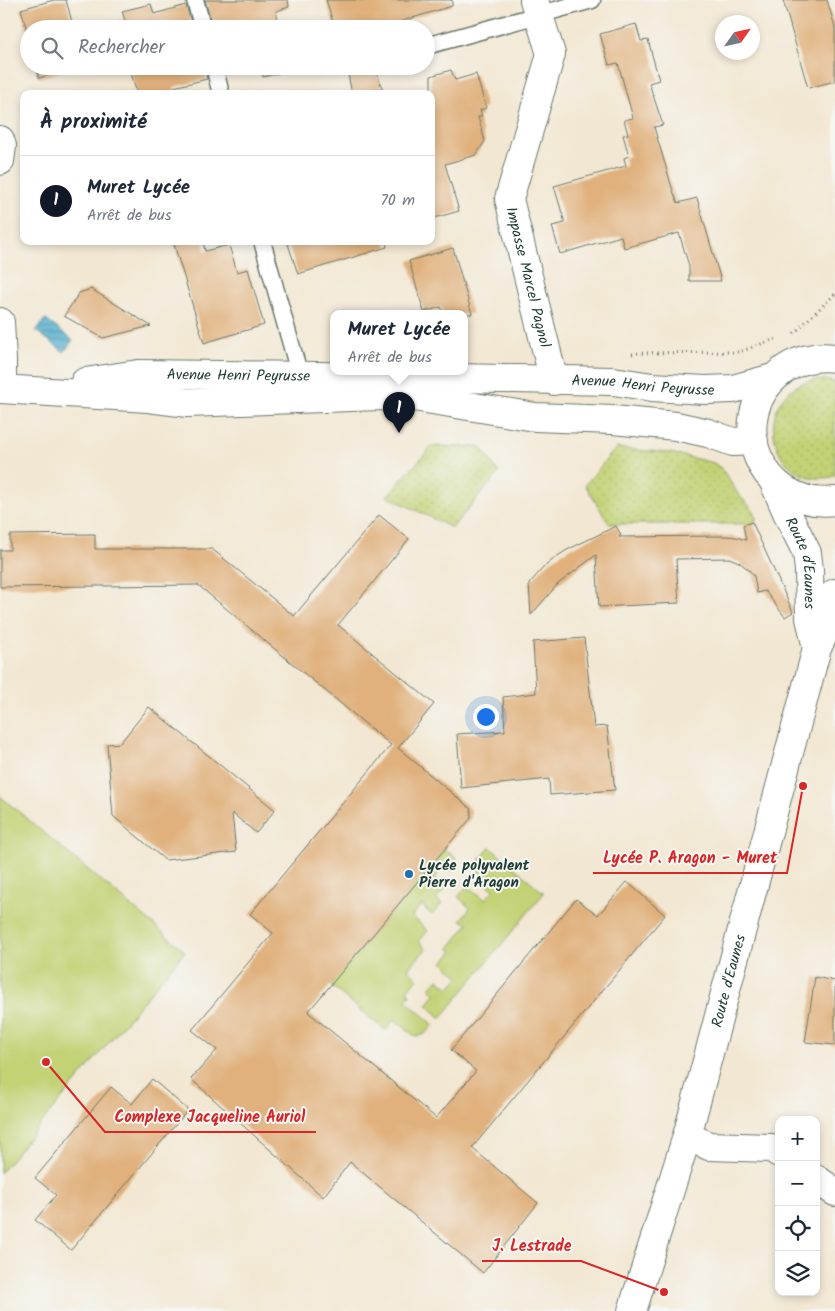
<!DOCTYPE html>
<html lang="fr">
<head>
<meta charset="utf-8">
<style>
	body { margin:0; font-family:Kalam,sans-serif; background:#f2f2f3; color:#1f2937 }
	.controls { position:absolute; right:15px; bottom:15px; display:grid; overflow:hidden; border-radius:10px; box-shadow:0 2px 8px #0003 }
	.controls button { width:45px; height:45px; display:grid; place-items:center; padding:0; border:0; border-bottom:1px solid #e0e1e3; background:#fff; color:#1f2937; font:25px sans-serif }
	.compass { position:absolute; left:715px; top:15px; width:45px; height:45px; border-radius:50%; background:#fff; box-shadow:0 2px 8px #0003; rotate:56deg }
	.you { position:absolute; left:485px; top:716px; width:18px; height:18px; margin:-12px; border:4px solid #fff; border-radius:50%; background:#1a73e8; box-shadow:0 0 0 8px #1a73e833 }
	.badge { display:grid; place-items:center; width:32px; height:32px; border-radius:50%; background:#111827; color:#fff; font-size:16px; font-weight:700 }
	.pin { position:absolute; translate:-50% -41px; filter:drop-shadow(0 1px 2px #0008) }
	.pin::after { content:''; position:absolute; top:26px; width:18px; height:15px; background:inherit; clip-path:polygon(0 0,100% 0,50% 100%) }
	.popup { position:absolute; left:330px; top:310px; width:138px; height:65px; box-sizing:border-box; display:grid; place-content:center; border-radius:10px; background:#fff; filter:drop-shadow(0 1px 4px #0005); font-size:16px; white-space:nowrap; color:#747a83 }
	.popup b { font-size:19px; color:#1f2937 }
	.popup::after { content:''; position:absolute; left:50%; top:100%; margin-left:-10px; border:10px solid transparent; border-top-color:#fff }
	.list { margin:0; padding:0; list-style:none }
	h2 { display:flex; justify-content:space-between; align-items:center; height:65px; margin:0; padding:0 20px; font-size:21px }
	h2 small { font-size:16px; font-weight:400; color:#747a83 }
	.list li { display:grid; grid-template-columns:32px 1fr auto; gap:15px; align-items:center; box-sizing:border-box; height:90px; padding:0 20px; border-top:1px solid #e0e1e3 }
	.list b { display:block; font-size:19px; white-space:nowrap }
	.list p { margin:0; font-size:16px; white-space:nowrap; color:#747a83 }
	.list em { font-size:16px; font-style:normal; color:#747a83 }
	.icon { flex:none; width:28px; height:28px; fill:none; stroke:currentColor; stroke-width:2; stroke-linecap:round; stroke-linejoin:round }
	.map { position:relative; flex:none; width:835px; height:1311px; overflow:hidden }
	.search { position:absolute; background:#fff; box-shadow:0 2px 8px #0003; left:20px; top:20px; width:415px; height:55px; display:flex; align-items:center; gap:12px; box-sizing:border-box; padding:0 18px; border-radius:28px; color:#747a83; font-size:19px }
	.panel { position:absolute; background:#fff; box-shadow:0 2px 8px #0003; left:20px; top:90px; width:415px; height:155px; border-radius:10px }
	.map>svg:first-child { display:block }
	.grass { fill:url(#grass-dots); stroke:#708854 }
	.garden { fill:#c2d275; stroke:#708854 }
	.water { fill:url(#water-rules); stroke:#367480 }
	.building { fill:#e0b17d }
	.lines { fill:none; stroke-linecap:round; stroke-linejoin:round }
	.lane-casing { stroke:#69786b; stroke-width:19 }
	.street-casing { stroke:#69786b; stroke-width:30 }
	.secondary-casing { stroke:#69786b; stroke-width:30 }
	.path { stroke:#69786b; stroke-width:3; stroke-dasharray:1 4; stroke-linecap:butt }
	.lane { stroke:#fff; stroke-width:16 }
	.street { stroke:#fff; stroke-width:28 }
	.secondary { stroke:#fff; stroke-width:28 }
	.poi-dot { fill:#1f6fb2; stroke:#f6f6f2; stroke-width:2 }
	.labels { text-anchor:middle; stroke-width:4; stroke-linejoin:round; paint-order:stroke }
	.street-label { font-size:15px; fill:#1f3d34; stroke:#f6f6f2 }
	.poi-label { font-size:15px; font-weight:bold; fill:#1f3d34; stroke:#f6f6f2; text-anchor:start }
	.leader { fill:none; stroke:#d62828; stroke-width:2 }
	.callout-dot { fill:#d62828; stroke:#f6f6f2; stroke-width:2 }
	.callout-label { font-size:16px; text-anchor:middle; font-weight:bold; fill:#d62828; stroke:#f6f6f2; stroke-width:4; stroke-linejoin:round; paint-order:stroke }
</style>
</head>
<body>
<div class="map">
<svg width="835" height="1311" viewBox="0 0 835 1311">
	<defs>
		<pattern id="grass-dots" width="8" height="8" patternUnits="userSpaceOnUse" patternTransform="scale(1.25)"><rect width="8" height="8" fill="#c2d275"/><path d="M2 2h.1M6 6h.1" fill="none" stroke="#a6b566" stroke-width="1.8" stroke-linecap="round"/></pattern>
		<pattern id="water-rules" width="6" height="5" patternUnits="userSpaceOnUse" patternTransform="scale(1.25)"><rect width="6" height="5" fill="#4daacc"/><path d="M0 2.5h6" fill="none" stroke="#3f8ca6"/></pattern>
	</defs>
	<rect width="100%" height="100%" fill="#f6f6f2"/>
	<filter id="ink" filterUnits="userSpaceOnUse"><feTurbulence type="fractalNoise" baseFrequency=".02" numOctaves="2"/><feDisplacementMap in="SourceGraphic" scale="10" xChannelSelector="R" yChannelSelector="G"/><feConvolveMatrix kernelMatrix="1 2 1 2 8 2 1 2 1" color-interpolation-filters="sRGB"/></filter>
	<filter id="wash" filterUnits="userSpaceOnUse"><feTurbulence type="fractalNoise" baseFrequency=".0096" numOctaves="4" result="noise"/><feDisplacementMap in="SourceGraphic" scale="20" xChannelSelector="R" yChannelSelector="G"/><feGaussianBlur stdDeviation="1.12" result="paint"/><feColorMatrix in="noise" values="0 0 0 0 0 0 0 0 0 0 0 0 0 0 0 0 0 1.4 0 .05"/><feComposite in="paint" operator="in"/></filter>
	<g filter="url(#wash)">
		<rect width="100%" height="100%" fill="#f2e7d2"/>
		<g class="grass">
			<path d="M825,380L835,382V476C770,493 749,397 809,381C814,380 820,380 825,380Z"/>
			<path d="M432,446L481,447L499,473L452,528L387,496Z"/>
			<path d="M616,448L671,453L714,463L722,469L738,494L755,512L756,519L754,524H609L585,485Z"/>
		</g>
		<g class="garden">
			<path d="M0,796L185,951L0,1173Z"/>
			<path d="M490,847L544,893L441,1018L427,1005L435,994L430,988L438,979L449,988L459,977L443,962L453,951L449,948L468,924L461,920L470,908L458,897L467,886L485,899L494,890L476,874L485,864L480,860Z"/>
			<path d="M445,849L457,859L448,870L443,867L435,878L447,888L436,899L442,904L432,915L421,905L412,916L428,931L419,941L426,949L408,969L418,979L407,990L410,995L405,1000L434,1025L425,1034L416,1037L394,1019L386,1031L330,985Z"/>
		</g>
		<path class="water" d="M45,319L73,340L64,352L36,331Z"/>
		<g id="blocks">
			<g class="building">
				<path d="M54,0H66L74,29H29V38L21,9Z"/>
				<path d="M205,0H288L289,7L276,11L280,29H249L246,19L213,28Z"/>
				<path d="M326,0H452V6L399,22V23L382,29H335Z"/>
				<path d="M783,0H827L835,27V81L808,88Z"/>
				<path d="M151,4L154,14L186,5L193,29H120L118,22L125,21L122,11Z"/>
				<path d="M636,24L641,41L648,40L659,80L649,83L663,125L654,127L673,191L678,203L697,198L721,281H689V266L679,233L624,248L621,236L560,254L552,226L565,223L554,186L626,166L624,158L629,156L623,135L628,134L624,120L633,118L618,63L609,65L600,34Z"/>
				<path d="M36,66H80L39,78Z"/>
				<path d="M129,66H204L207,79L174,87L176,94H137Z"/>
				<path d="M260,66H290L291,70L263,77Z"/>
				<path d="M375,66L384,94H352L348,74Z"/>
				<path d="M451,70L455,80L476,74L486,108L480,110L482,116L478,117L485,141L476,155L445,164L459,211L431,219V76Z"/>
				<path d="M173,241H203L205,251L229,245L237,272L248,269L264,325L204,343Z"/>
				<path d="M287,241H386L387,247L298,274Z"/>
				<path d="M453,248L472,314H444L441,307L424,312L409,261Z"/>
				<path d="M91,289L151,326L103,338L64,316L79,293Z"/>
				<path d="M379,515L409,539L338,625L434,704L398,748L471,809V818L308,1012L436,1118L476,1071L451,1050L576,899L598,915L627,882L665,915L472,1148L538,1203L483,1273L350,1162L323,1197L191,1079L217,1050L192,1030L273,933L250,914L391,745L259,636L198,585L0,587V550H10V535L95,534V549H212L294,616Z"/>
				<path d="M752,522L793,612L785,617L765,591L757,593L754,576L749,570L739,562L729,558L676,559L679,603L599,607L596,555L558,584L531,615L529,584L543,568L556,557L567,550L616,526L621,535L619,537L725,536L736,537L746,540L743,525Z"/>
				<path d="M584,638L594,727L607,726L615,790L550,795L549,779L461,788L457,734L505,731L503,697L536,693L533,642Z"/>
				<path d="M149,707L275,810L256,833L232,813L236,852L165,860L113,816L107,744L120,743Z"/>
				<path d="M815,977L835,981V1045L805,1042Z"/>
				<path d="M152,1079L188,1110L71,1250L35,1220L56,1195L35,1178L111,1087L132,1104Z"/>
			</g>
		</g>
	</g>
	<g filter="url(#ink)">
		<use href="#blocks" fill-opacity="0" stroke="#69786b" stroke-width="1"/>
		<g class="lines">
			<defs>
				<g id="lane">
					<path d="M195,0L203,29"/>
					<path d="M426,46L592,0"/>
					<path d="M214,66L221,94"/>
					<path d="M262,241L300,376"/>
				</g>
				<g id="street">
					<path id="s1" d="M534,0L551,54L509,199L554,381"/>
					<path d="M0,140L2,146L0,161"/>
					<path d="M0,322L2,360V389"/>
					<path d="M687,1136L709,1146L772,1148L779,1153"/>
					<path d="M816,1179L835,1192"/>
				</g>
				<g id="secondary">
					<path d="M835,358C816,355 796,360 781,372C722,418 761,510 835,501"/>
					<path id="s2" d="M85,382L138,374L405,377L613,381L652,387L705,390L733,389L773,378"/>
					<path d="M0,389L148,398L188,403L379,396L414,397L535,417L613,420L676,426L708,433L733,442L754,441"/>
					<path id="s3" d="M773,480L789,517L807,553L809,570L810,618L817,648"/>
					<path id="s4" d="M632,1311L687,1136L817,648L834,613L835,593"/>
				</g>
			</defs>
			<use href="#lane" class="lane-casing"/>
			<use href="#street" class="street-casing"/>
			<use href="#secondary" class="secondary-casing"/>
			<g class="path">
				<path d="M794,333L835,294"/>
				<path d="M632,354L638,353L739,352L778,338"/>
			</g>
			<use href="#lane" class="lane"/>
			<use href="#street" class="street"/>
			<use href="#secondary" class="secondary"/>
		</g>
	</g>
	<circle class="poi-dot" cx="409" cy="874" r="5"/>
	<g class="labels">
		<g class="street-label">
			<text dy="5" stroke="none"><textPath href="#s1" startOffset="288">Impasse Marcel Pagnol</textPath></text>
			<text dy="5" stroke="none"><textPath href="#s2" startOffset="154">Avenue Henri Peyrusse</textPath></text>
			<text dy="5" stroke="none"><textPath href="#s2" startOffset="559">Avenue Henri Peyrusse</textPath></text>
			<text dy="5" stroke="none"><textPath href="#s3" startOffset="89">Route d'Eaunes</textPath></text>
			<text dy="5" stroke="none"><textPath href="#s4" startOffset="344">Route d'Eaunes</textPath></text>
		</g>
		<g class="poi-label">
			<text x="419" y="870">Lycée polyvalent<tspan x="419" dy="17">Pierre d'Aragon</tspan></text>
		</g>
	</g>
	<path class="leader" d="M803 786L787 873H593M46 1062L105 1132H316M664 1292L581 1261H482"/>
	<g class="callout-dot">
		<circle cx="803" cy="786" r="5"/>
		<circle cx="46" cy="1062" r="5"/>
		<circle cx="664" cy="1292" r="5"/>
	</g>
	<g class="callout-label">
		<text x="690" y="863">Lycée P. Aragon - Muret</text>
		<text x="210" y="1122">Complexe Jacqueline Auriol</text>
		<text x="532" y="1251">J. Lestrade</text>
	</g>
</svg>
<div class="controls">
<button>+</button>
<button>−</button>
<button><svg class="icon" aria-label="locate" viewBox="0 0 24 24"><circle cx="12" cy="12" r="6"/><path d="M12 2v4M12 18v4M2 12h4M18 12h4"/></svg></button>
<button><svg class="icon" aria-label="layers" viewBox="0 0 24 24"><path d="M12 4l9 5-9 5-9-5zM3 14l9 5 9-5"/></svg></button>
</div>
<svg class="compass" viewBox="-18 -18 36 36"><path d="M0-13l5 13h-10z" fill="#e53935"/><path d="M0 13l5-13h-10z" fill="#747a83"/></svg>
<div class="you"></div>
<div class="pin badge" style="left:399px;top:433px">1</div>
<div class="popup"><b>Muret Lycée</b>Arrêt de bus</div>
<div class="search"><svg class="icon" aria-label="search" viewBox="0 0 24 24"><circle cx="10" cy="10" r="6"/><path d="M15 15l6 6"/></svg>Rechercher</div>
<section class="panel">
<h2>À proximité<small></small></h2>
<ul class="list">
<li><span class="badge">1</span><div><b>Muret Lycée</b><p>Arrêt de bus</p></div><em>70 m</em></li>
</ul>
</section>
</div>
</body>
</html>
